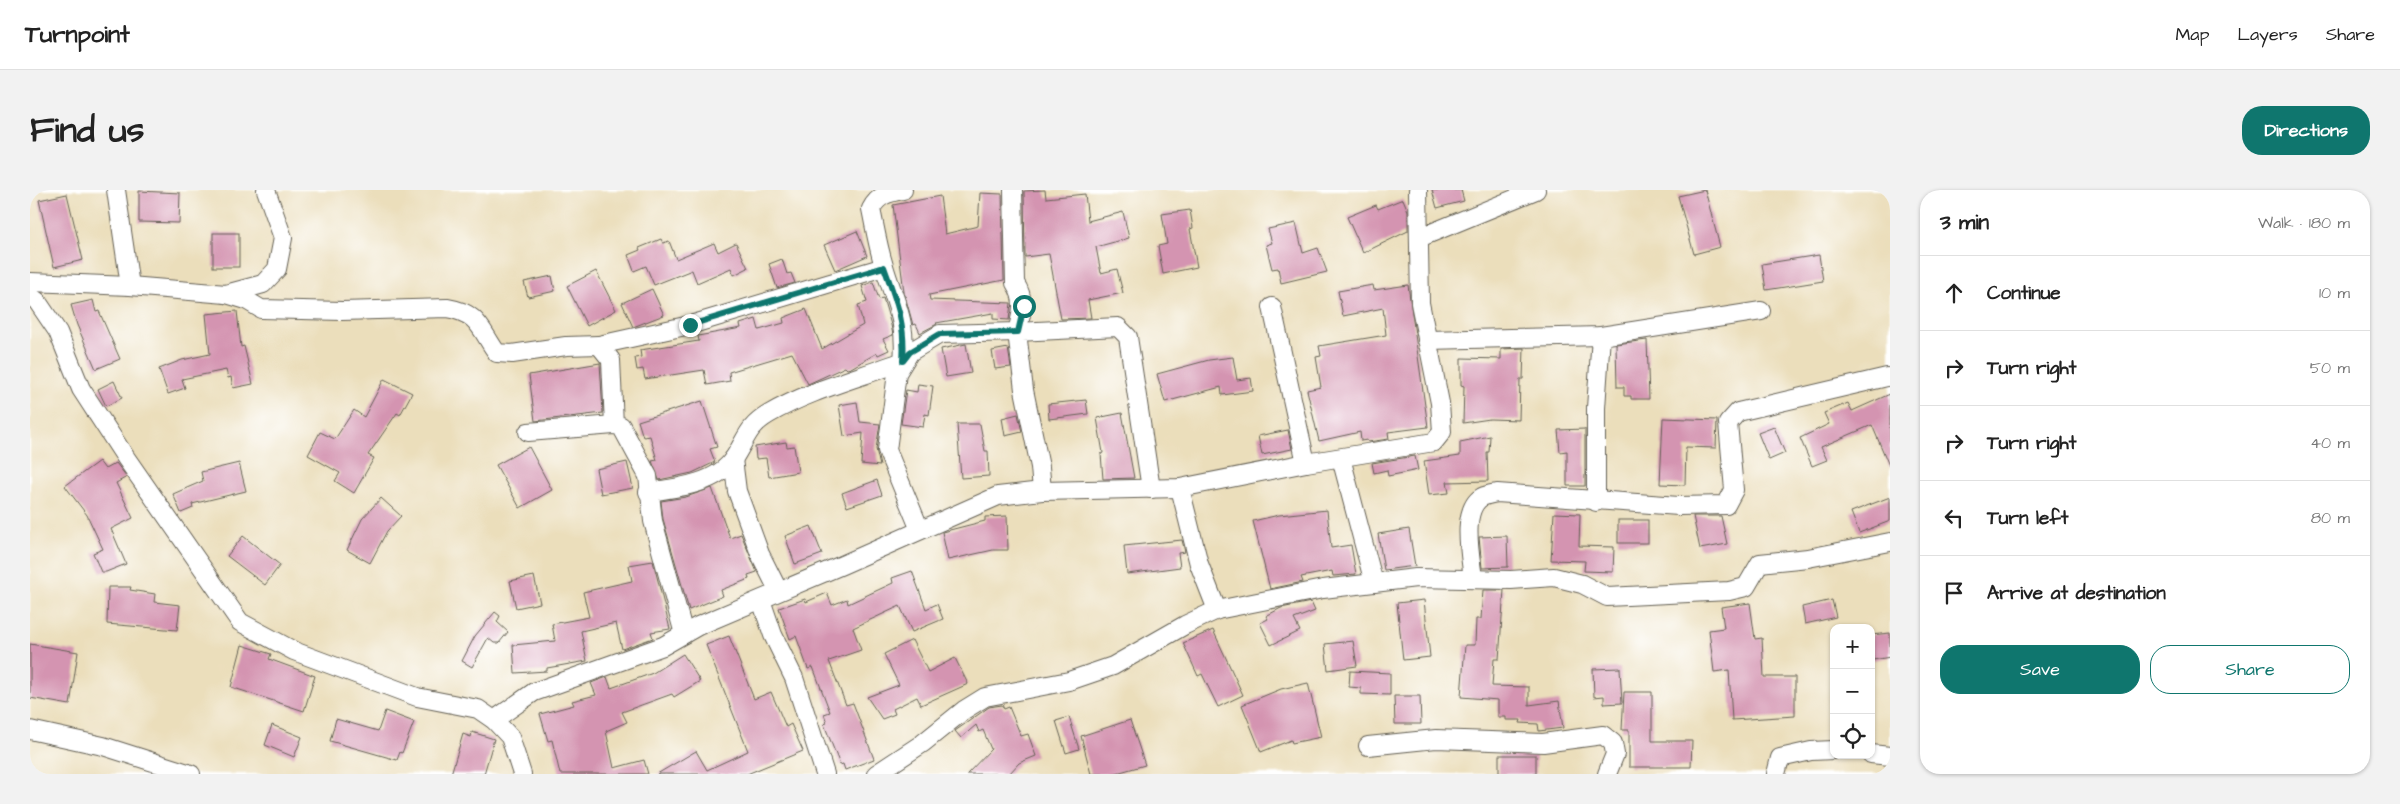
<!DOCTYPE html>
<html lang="en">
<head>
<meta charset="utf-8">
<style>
	body { margin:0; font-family:"Architects Daughter",sans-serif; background:#f2f2f2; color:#222 }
	.controls { position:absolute; right:15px; bottom:15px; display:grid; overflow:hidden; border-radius:10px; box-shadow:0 1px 4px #0004 }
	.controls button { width:45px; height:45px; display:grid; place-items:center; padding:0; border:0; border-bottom:1px solid #e0e0e0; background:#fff; color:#222; font:25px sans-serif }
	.stop { position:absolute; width:15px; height:15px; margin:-11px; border:4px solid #0f766e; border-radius:50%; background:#fff }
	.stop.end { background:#0f766e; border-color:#fff; box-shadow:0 1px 5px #0008 }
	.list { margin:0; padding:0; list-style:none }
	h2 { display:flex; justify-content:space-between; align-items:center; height:65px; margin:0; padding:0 20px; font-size:21px }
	h2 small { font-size:16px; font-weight:400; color:#767676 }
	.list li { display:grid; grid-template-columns:32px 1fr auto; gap:15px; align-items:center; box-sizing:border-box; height:75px; padding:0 20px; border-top:1px solid #e0e0e0 }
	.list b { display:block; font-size:19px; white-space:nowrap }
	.list em { font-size:16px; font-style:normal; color:#767676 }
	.actions { display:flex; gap:10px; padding:15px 20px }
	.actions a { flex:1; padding:11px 0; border:1px solid #0f766e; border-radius:20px; text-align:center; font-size:18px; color:#0f766e }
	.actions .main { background:#0f766e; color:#fff }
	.icon { flex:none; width:28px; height:28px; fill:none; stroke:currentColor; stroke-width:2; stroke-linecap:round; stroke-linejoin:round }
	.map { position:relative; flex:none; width:1860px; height:584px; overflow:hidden; border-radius:20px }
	header { display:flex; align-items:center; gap:30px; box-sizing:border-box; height:70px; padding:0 25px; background:#fff; border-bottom:1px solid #e0e0e0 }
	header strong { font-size:24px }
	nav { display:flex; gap:28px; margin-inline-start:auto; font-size:18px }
	.intro { display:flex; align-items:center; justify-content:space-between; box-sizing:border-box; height:120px; padding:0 30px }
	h1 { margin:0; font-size:35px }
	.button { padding:12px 22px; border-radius:20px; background:#0f766e; color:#fff; font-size:18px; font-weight:700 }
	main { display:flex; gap:30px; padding:0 30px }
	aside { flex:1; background:#fff; border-radius:20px; box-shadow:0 1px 4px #0004 }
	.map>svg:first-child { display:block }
	.building { fill:#d494b1 }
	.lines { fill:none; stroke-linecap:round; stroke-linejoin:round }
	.minor-casing { stroke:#646054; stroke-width:20 }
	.minor { stroke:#fff; stroke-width:18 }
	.route { stroke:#0f766e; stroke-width:6 }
</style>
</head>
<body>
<header>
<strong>Turnpoint</strong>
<nav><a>Map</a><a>Layers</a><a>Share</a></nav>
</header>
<div class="intro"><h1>Find us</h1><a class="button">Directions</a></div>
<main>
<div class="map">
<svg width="1860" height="584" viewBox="0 0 1860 584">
	<rect width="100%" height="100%" fill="#fff"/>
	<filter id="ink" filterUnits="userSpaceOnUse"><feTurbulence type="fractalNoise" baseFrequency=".02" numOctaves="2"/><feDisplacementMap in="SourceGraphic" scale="10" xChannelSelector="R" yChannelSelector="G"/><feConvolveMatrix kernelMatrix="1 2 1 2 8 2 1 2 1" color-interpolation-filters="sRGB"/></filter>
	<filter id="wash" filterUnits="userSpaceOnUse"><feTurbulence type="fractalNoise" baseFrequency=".0096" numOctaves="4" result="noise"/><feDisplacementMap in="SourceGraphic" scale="20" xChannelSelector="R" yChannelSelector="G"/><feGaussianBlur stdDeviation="1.12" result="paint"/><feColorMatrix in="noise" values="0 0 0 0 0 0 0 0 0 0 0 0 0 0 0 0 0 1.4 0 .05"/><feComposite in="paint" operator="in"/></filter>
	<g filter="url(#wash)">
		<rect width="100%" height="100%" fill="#ebdebb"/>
		<g id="blocks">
			<g class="building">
				<path d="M1015,0L1016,8L1055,4L1058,31L1093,22L1099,48L1066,57L1071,83L1087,79L1093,103L1058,110L1061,128L1031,129L1019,64L995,67L994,1Z"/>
				<path d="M1402,0H1431L1434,11L1407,18Z"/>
				<path d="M1675,0L1690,57L1664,64L1648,6Z"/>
				<path d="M109,1L150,3L149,33L109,32Z"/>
				<path d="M950,3L972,4L974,90L899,105L900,110L981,113L979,130L963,129V123L906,133L907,134L890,143L886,134L883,135L874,102L863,15L910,6L915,44L948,36Z"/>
				<path d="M37,4L53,70L24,77L9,10Z"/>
				<path d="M1373,9L1378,21V41L1333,63L1317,27L1346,15L1348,19Z"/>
				<path d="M1160,20L1163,38L1160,39L1167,77L1133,84L1128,56L1137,54L1132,24Z"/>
				<path d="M1266,33L1273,63L1288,58L1297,82L1251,93L1248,78L1242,79L1236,55L1242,53L1238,39Z"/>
				<path d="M827,41L837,66L805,80L794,55Z"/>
				<rect x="183" y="43" width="26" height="34"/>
				<path d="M631,49L633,53L639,51L646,69L684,53L688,62L706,53L718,78L704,85L701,78L667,93L662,80L624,95L616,76L604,81L598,65L610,60L609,58Z"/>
				<path d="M1789,65L1793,91L1736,100L1732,74Z"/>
				<path d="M752,69L757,84L761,83L765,93L747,98L739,74Z"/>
				<path d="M566,81L586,120L557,136L537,96Z"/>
				<path d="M522,86L525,101L498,107L494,92Z"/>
				<path d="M843,92L849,109L853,108L861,135L863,145L853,149L859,160L848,165L847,163L821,178L817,179L815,177L778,194L762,163L699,182L700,191L677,195L674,180L615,189L613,179L607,180L605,168L611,167L610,160L669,151L668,146L711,138L710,134L726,129L729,140L754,133L753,128L776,119L792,159L833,135L828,115L837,112L832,96Z"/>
				<path d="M1343,95L1344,100L1378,95L1398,237L1358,242L1359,249L1338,252L1337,250L1331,251L1330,242L1289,251L1277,200L1291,197L1286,167L1291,166L1289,156L1356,145L1353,118L1313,126L1308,101Z"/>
				<path d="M622,99L634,125L603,137L592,113Z"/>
				<path d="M63,110L66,122L69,121L90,169L66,179L47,135L41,115Z"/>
				<path d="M207,121L211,157L214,156L223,194L203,198L201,187L198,188L196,180L152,189L155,198L138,204L129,179L152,170L180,164L176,124Z"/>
				<path d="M1617,150L1619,209H1601V206H1594V197H1587L1586,154Z"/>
				<path d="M936,154L941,183L916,187L911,159Z"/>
				<path d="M978,158L981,177L965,179L962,161Z"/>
				<path d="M1494,158L1493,189H1490L1489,230L1460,229L1433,233L1434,196L1431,195V168L1471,169V159Z"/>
				<path d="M1203,167L1207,190L1221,188L1223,201L1192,205L1191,197L1135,212L1127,184L1179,170Z"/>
				<path d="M570,173L573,223L505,231L499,185Z"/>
				<path d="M354,189L382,203L370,225L367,223L338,265L344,268L324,303L305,291L310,283L278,265L290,242L305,249L324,220L334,227Z"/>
				<path d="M84,191L92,208L76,216L68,199Z"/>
				<path d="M888,194L903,196L899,225L895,224L893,237L871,234L876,200L887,202Z"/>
				<path d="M1860,204V278L1842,235L1791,257L1797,270L1782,276L1770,248L1799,234L1794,223L1818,213L1822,221Z"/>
				<path d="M1056,210L1058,224L1019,229L1018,214Z"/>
				<path d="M672,211L687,257L680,259L685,272L662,283L629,290L622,271L627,270L620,246L613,247L608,231Z"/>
				<path d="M827,212L830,232L850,234L846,259L850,276L831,274L833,243L814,246L809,215Z"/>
				<path d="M1092,223L1104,288L1073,289L1071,264L1073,263L1067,228Z"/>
				<path d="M988,224L992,242L975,246L972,228Z"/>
				<path d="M1633,228L1687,230L1686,258L1656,257L1655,295L1630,294Z"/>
				<path d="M927,234H950L955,261H958L959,286L931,288Z"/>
				<path d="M1744,237L1755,263L1739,270L1728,243Z"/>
				<path d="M1555,239V296H1537V261L1530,262L1528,240Z"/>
				<path d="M1258,240L1262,259L1232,265L1228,246Z"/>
				<path d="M1460,246L1459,262H1457L1458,291L1417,292L1419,303L1399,305L1394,271L1430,266V252Z"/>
				<path d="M756,252L757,257L764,256L768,282L739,287L736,268L726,269L725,257Z"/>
				<path d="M499,257L522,300L490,318L466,275Z"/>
				<path d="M1385,266L1388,280L1358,286L1357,280L1344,283L1342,273Z"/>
				<path d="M69,271L75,279L86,273L97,287L86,293L103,328L81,339L96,374L76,382H71L63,363L73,359L57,325L35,296Z"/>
				<path d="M597,272L603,298L571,304L566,279Z"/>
				<path d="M209,273L216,301L162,314L163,318L151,323L143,304L173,291L171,282Z"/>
				<path d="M847,290L852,305L817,317L812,303Z"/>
				<path d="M682,298L700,348L711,344L727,382L718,385L719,389L691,400L693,406L659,420L633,329L631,311L656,307Z"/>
				<path d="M1860,307V331L1829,343L1821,322Z"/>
				<path d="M351,308L371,326L357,341L340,373L317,360L332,329Z"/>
				<path d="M1297,320L1301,358L1321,355L1326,384L1303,386L1302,381L1271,387L1273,392L1240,399L1223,331L1249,325Z"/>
				<path d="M1524,323L1550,324L1549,356L1584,357L1583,382L1554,381L1555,371L1521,370Z"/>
				<path d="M977,326L978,360H963L918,370L912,342L955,331V327Z"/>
				<path d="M1663,326H1691L1697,354L1670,359Z"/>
				<rect x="1588" y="330" width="30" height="23"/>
				<path d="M781,336L792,364L765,374L755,346Z"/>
				<path d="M1379,339L1385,376L1354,380L1348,344Z"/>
				<path d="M213,346L250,375L235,395L197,366Z"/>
				<path d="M1477,346L1478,377L1452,378L1449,347Z"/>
				<path d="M1152,350L1155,362L1148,363L1150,377L1097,384L1094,356Z"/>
				<path d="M623,371L640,439L621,442L623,448L592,459L586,433L551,441L557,471L517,478V481L485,483L483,455L525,451L522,434L559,427L553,402L602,391L599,375Z"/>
				<path d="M882,381L896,419L907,414L913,429L882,442L870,416L823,438L831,460L799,471L816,515L823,513L844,569L815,580L813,574L810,575L794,534L797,533L794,524L800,522L783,477L778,479L766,446L760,449L749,418L775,409L776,412L797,403L802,415L817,409L818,414L863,393L862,388Z"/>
				<path d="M504,386L510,413L486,418L480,391Z"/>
				<path d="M78,397H101L100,400L125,404L124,412L150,415L147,440L77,434Z"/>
				<path d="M1453,400H1474L1469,469H1464L1462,496L1499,497V515L1529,511L1533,538L1509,541L1508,534L1490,533L1491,530H1476V527H1468V510L1431,507L1435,455H1445L1446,429H1451Z"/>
				<path d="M1394,410L1400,467L1373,470L1367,413Z"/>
				<path d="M1802,410L1806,427L1775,434L1772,417Z"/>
				<path d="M1281,412L1285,421L1264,429L1270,441L1241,455L1230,433L1238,429L1236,426L1251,418Z"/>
				<path d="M1720,413L1725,449L1732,448L1734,487H1765V526L1702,530L1699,480L1684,482L1679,440L1694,438L1691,417Z"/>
				<path d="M465,422L470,426L467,432L478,442L469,453H464L458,448L442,477L432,471L445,446Z"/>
				<path d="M1183,440L1213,505L1188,517L1172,484L1168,486L1153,453Z"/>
				<path d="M1860,443V467L1843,470L1841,445Z"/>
				<path d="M699,446L724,509L741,502L756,537L761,534L773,561L717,584H627L666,561L677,580L718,561L676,455Z"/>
				<path d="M882,450L898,482L925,468L938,494L891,515L887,507L863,519L865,524L852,529L837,507L869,495L854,464Z"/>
				<path d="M1323,451L1327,476L1298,480L1295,454Z"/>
				<path d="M0,454L48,462L40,515L0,508Z"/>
				<path d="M212,455L241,464L239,469L285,486L274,521L201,497Z"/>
				<path d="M653,464L670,491L644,507L642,504L592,522L597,532L576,541L584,578L614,570L618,584H530L522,550L518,551L510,524L544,515L542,511L566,505L561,493L577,487L581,498L623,483Z"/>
				<path d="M1590,478L1592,513L1574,514V506L1564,507L1563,479Z"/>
				<path d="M1320,481L1360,483V505L1331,504V498L1319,497Z"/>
				<path d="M1278,493L1291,547L1262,553L1261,550L1231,562L1212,515L1251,499Z"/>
				<path d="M1594,502H1622V551H1662L1661,577H1599V540H1592Z"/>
				<path d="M1364,506H1390L1391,534H1365Z"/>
				<path d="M972,515L974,519L979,517L991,546L998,544L1006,566L989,573L979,584H937L961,559L953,540L949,542L946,535L931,548L925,541L959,517Z"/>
				<path d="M355,521L384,532L372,563L370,562L367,570L300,551L306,529L348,541Z"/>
				<path d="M1039,527L1049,559L1036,563L1026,531Z"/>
				<path d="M1100,530L1115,575L1083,584H1061L1051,546Z"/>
				<path d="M242,535L272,547L264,567L235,555Z"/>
				<path d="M442,542L464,549L454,584H421L433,544L441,547Z"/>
				<rect x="1469" y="565" width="37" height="19"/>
			</g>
		</g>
	</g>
	<g filter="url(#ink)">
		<use href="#blocks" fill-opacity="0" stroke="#646054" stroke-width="1"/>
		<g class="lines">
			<defs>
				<g id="minor">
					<path d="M86,0L100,96"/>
					<path d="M1389,48L1506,0"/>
					<path d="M0,92L100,96L196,104L216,110L231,119L312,121L417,118C449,123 450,139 467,163L482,164L536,156L569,155"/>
					<path d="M196,104L233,94L247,79L253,48L236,0"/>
					<path d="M0,106L7,111L28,142L51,199L96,268L210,432L264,461L387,507L448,519L464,530L480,547L492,584"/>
					<path d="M1242,117L1276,273"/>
					<path d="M1397,150L1571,146L1731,121"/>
					<path d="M498,242L584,235"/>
					<path d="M1311,268L1344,393"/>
					<path d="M703,269L707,301L730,364L748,400"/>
					<path d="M1150,298L1169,374L1187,420"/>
					<path d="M1012,301L1010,277L994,200L987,142L1088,137L1098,147L1121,299"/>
					<path d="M618,302C647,298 687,294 704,268C717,248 717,237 739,224C780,200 829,188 873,171C877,130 865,113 854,76C848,57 845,38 841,19C848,5 858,3 873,0"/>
					<path d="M1566,312V218L1571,146"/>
					<path d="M890,340L857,260L867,183L880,162L910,144L987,142C992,123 996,110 985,93L983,0"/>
					<path d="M1443,389C1441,368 1430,320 1452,307C1456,305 1462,304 1467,303L1649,316L1696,315L1704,300L1698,233L1708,222L1857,187"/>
					<path d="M731,410L743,445L764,488L795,584"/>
					<path d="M654,444L623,331L618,286L591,236L584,235L581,170L569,155L660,135L854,77"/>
					<path d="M464,530L504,502L633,456L668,436L812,375L968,306L1012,301L1150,298L1276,273L1404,252L1412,242L1410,213L1390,113L1388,0"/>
					<path d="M0,540L73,556L161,584"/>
					<path d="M1338,556L1406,549L1513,553L1573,545L1583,553L1585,564L1577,584"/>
					<path d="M1841,564L1860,566"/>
					<path d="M846,584L893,553L934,520L955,507L1039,491L1083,476L1155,435L1187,420L1293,399L1386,388L1481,390L1524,387L1552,394L1577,407L1699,401L1716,397L1730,373L1778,368L1860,352"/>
					<path d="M1746,584L1750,568L1781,561L1804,560"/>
				</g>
			</defs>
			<use href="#minor" class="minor-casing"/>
			<use href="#minor" class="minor"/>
		</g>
	</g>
	<g class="lines" filter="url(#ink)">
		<path class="route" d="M660,135L854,77C866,111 876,133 873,171L880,162L910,144L988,142L994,116"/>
	</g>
</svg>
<div class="controls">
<button>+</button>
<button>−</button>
<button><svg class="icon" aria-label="locate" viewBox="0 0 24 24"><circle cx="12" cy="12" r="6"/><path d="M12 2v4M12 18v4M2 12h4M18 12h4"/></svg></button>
</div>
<div class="stop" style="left:994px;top:116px"></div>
<div class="stop end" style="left:660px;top:135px"></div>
</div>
<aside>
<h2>3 min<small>Walk · 180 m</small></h2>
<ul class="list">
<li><svg class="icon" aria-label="ahead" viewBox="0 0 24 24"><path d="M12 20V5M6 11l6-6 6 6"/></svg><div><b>Continue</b></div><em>10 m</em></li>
<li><svg class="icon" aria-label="right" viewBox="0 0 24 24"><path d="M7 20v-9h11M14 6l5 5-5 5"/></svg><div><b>Turn right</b></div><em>50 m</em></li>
<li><svg class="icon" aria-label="right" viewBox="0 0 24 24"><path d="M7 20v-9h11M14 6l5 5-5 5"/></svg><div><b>Turn right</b></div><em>40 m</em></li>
<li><svg class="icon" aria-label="left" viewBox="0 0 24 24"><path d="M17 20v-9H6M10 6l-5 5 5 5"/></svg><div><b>Turn left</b></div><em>80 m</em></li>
<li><svg class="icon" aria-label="arrive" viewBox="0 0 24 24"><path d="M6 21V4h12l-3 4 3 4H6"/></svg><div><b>Arrive at destination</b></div></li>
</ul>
<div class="actions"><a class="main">Save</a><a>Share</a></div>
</aside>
</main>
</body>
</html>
